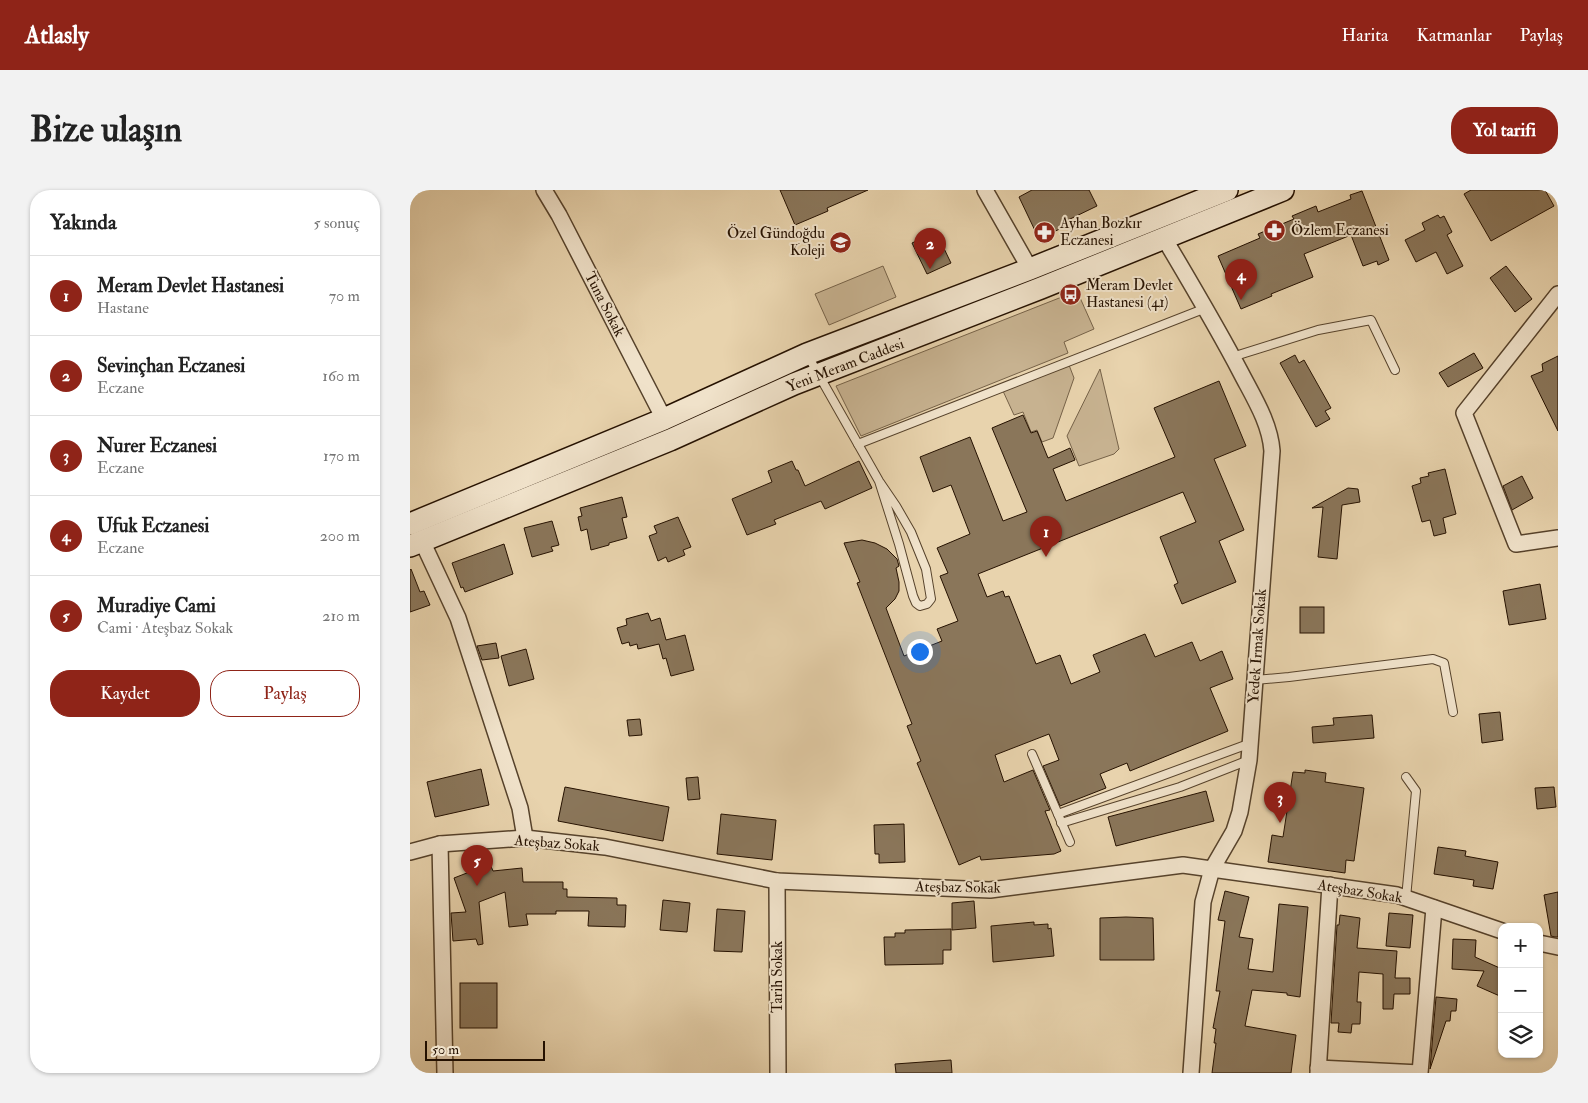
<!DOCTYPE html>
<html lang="tr">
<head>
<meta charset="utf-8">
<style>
	body { margin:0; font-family:"IM FELL Double Pica",serif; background:#f2f2f2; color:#222 }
	.controls { position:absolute; right:15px; bottom:15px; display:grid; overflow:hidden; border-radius:10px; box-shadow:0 1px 4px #0004 }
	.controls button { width:45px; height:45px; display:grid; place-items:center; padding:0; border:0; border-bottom:1px solid #e0e0e0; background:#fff; color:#222; font:25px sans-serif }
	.scale { position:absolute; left:15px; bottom:12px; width:120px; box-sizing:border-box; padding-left:5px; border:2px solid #251100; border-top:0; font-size:14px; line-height:18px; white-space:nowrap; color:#251100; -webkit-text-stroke:4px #f0e2ca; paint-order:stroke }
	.you { position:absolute; left:509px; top:461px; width:18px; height:18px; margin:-12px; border:4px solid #fff; border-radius:50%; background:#1a73e8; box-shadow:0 0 0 8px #1a73e833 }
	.badge { display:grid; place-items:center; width:32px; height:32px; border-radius:50%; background:#8f2418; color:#fff; font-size:16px; font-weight:700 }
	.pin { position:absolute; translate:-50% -41px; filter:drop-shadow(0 1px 2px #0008) }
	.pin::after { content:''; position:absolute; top:26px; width:18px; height:15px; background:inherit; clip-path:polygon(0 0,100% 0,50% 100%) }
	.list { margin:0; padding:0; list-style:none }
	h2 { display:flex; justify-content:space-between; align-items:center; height:65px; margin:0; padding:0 20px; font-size:21px }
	h2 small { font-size:16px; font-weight:400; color:#767676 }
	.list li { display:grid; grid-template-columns:32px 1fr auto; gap:15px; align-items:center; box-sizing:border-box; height:80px; padding:0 20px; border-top:1px solid #e0e0e0 }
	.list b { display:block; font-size:19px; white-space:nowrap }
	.list p { margin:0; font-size:16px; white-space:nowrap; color:#767676 }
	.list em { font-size:16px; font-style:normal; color:#767676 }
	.actions { display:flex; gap:10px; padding:15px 20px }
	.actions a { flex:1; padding:11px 0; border:1px solid #8f2418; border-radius:20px; text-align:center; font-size:18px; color:#8f2418 }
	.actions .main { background:#8f2418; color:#fff }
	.icon { flex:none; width:28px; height:28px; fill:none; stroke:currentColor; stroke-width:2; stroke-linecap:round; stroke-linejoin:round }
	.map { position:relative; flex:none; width:1148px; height:883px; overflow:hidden; border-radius:20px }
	header { display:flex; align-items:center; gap:30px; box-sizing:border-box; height:70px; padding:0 25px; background:#8f2418; color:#fff }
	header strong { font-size:24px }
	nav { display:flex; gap:28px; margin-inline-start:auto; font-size:18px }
	.intro { display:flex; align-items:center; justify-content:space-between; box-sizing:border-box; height:120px; padding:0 30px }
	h1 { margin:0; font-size:35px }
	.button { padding:12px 22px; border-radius:20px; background:#8f2418; color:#fff; font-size:18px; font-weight:700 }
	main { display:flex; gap:30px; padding:0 30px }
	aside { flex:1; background:#fff; border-radius:20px; box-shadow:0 1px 4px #0004 }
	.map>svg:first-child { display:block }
	.green { fill:#c7b290; stroke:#766248 }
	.building { fill:#8a765a; stroke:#251100 }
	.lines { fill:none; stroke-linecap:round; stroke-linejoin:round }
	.lane-casing { stroke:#56422b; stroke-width:10 }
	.street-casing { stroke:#56422b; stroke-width:18 }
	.secondary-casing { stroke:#251100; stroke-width:24 }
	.lane { stroke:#f0e2ca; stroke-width:8 }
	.street { stroke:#f0e2ca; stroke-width:15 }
	.secondary { stroke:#f0e2ca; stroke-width:21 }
	.labels { text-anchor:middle; stroke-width:4; stroke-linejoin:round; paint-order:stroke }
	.poi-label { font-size:15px; fill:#251100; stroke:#f0e2ca; text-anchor:start }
	.street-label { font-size:15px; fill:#251100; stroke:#f0e2ca }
</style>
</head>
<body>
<header>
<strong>Atlasly</strong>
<nav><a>Harita</a><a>Katmanlar</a><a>Paylaş</a></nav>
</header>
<div class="intro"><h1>Bize ulaşın</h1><a class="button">Yol tarifi</a></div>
<main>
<aside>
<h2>Yakında<small>5 sonuç</small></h2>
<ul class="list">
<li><span class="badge">1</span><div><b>Meram Devlet Hastanesi</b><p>Hastane</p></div><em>70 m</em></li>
<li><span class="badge">2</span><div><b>Sevinçhan Eczanesi</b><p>Eczane</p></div><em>160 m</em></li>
<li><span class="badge">3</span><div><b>Nurer Eczanesi</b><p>Eczane</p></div><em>170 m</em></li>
<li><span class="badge">4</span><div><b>Ufuk Eczanesi</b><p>Eczane</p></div><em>200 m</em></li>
<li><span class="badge">5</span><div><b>Muradiye Cami</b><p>Cami · Ateşbaz Sokak</p></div><em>210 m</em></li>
</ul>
<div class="actions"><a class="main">Kaydet</a><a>Paylaş</a></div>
</aside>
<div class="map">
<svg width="1148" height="883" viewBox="0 0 1148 883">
	<rect width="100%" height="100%" fill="#e8d3ad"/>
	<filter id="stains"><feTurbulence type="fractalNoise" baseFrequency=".004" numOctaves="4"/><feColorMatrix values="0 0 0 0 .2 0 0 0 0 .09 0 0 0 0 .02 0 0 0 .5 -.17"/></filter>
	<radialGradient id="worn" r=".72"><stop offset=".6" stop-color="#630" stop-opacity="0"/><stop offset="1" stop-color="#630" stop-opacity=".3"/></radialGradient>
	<g class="green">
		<path d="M473,76L486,107L419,135L405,104Z"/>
		<path d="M667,101L684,139L654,152L658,163L451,246L426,196Z"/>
		<path d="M659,175L664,188L643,248L632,252L627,240L621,242L613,222L604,225L593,201Z"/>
		<path d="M690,179L709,259L704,264L669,276L657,246Z"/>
	</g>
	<g class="building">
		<path d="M370,0H458L417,18L418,21L385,35Z"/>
		<path d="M622,0H679L687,16L658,30L660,34L629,49L609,7Z"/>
		<path d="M1061,0H1135L1144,16L1081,51L1054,4Z"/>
		<path d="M952,1L979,70L968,75L967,71L953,76L941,45L894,64L903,87L861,104L862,106L831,119L808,66L850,48L848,44L884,29L882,26L906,16L908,22L941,9L940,5Z"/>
		<path d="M1028,25L1030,28L1034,26L1042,42L1037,45L1053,76L1037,84L1026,62L1006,72L995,50L1015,40L1012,33Z"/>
		<path d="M526,42L541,73L517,84L502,53Z"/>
		<path d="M1096,76L1122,109L1105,122L1080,88Z"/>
		<path d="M1064,163L1073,178L1038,197L1029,183Z"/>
		<path d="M885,165L889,173L894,170L921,218L915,221L920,229L906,237L870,173Z"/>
		<path d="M1148,166V241L1121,186L1133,181L1132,174Z"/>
		<path d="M809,191L836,256L804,269L834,340L809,351L826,392L772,414L764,395L768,393L750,347L786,332L773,302L568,384L577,407L593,401L595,407L599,406L626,474L650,465L661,494L690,482L683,465L735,444L745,467L782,452L790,471L812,461L823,489L800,498L818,541L720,581L717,573L690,584L696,598L650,616L633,576L649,570L639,544L585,565L594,592L623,580L640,620L635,621L651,661L644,664L571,670L570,666L549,675L507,573L511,571L497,536L502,534L447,393L450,392L434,353L452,350L465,353L477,359L487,369L489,376L486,378L489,392V401L485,409L476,418L494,466L532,451L527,439L548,431L530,386L538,383L527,358L560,344L541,295L523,302L510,267L560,247L593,331L617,322L582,238L613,225L621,243L627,241L638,268L660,258L665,270L643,279L656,311L765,267L744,218Z"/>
		<path d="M382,271L386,280H388L395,296L449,271L462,298L415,319L411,311L364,330L366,334L337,345L322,309L362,292L358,281Z"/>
		<path d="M1035,279L1046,324L1033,328L1036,343L1024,346L1020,330L1012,332L1002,296L1011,293L1010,288L1019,286L1018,283Z"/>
		<path d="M1112,286L1123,308L1102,320L1093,296Z"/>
		<path d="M938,298L948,299L950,312L932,315L927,369L908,367L913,317L902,318Z"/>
		<path d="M212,307L217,327L212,328L217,348L199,353V355L181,360L177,339L171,341L168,327L172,326L170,318Z"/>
		<path d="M268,327L281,357L273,360L275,365L258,372L256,367L248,371L239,346L247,343L244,336Z"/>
		<path d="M142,331L149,355L141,357L143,361L122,367L114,338Z"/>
		<path d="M94,354L103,384L55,402L53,397L51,398L42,373Z"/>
		<path d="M1,379L10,402L14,401L20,415L0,422V380Z"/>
		<path d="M1130,394L1136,429L1099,435L1093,401Z"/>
		<rect x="890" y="417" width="24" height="26"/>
		<path d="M238,423L241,431L250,428L256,450L275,445L284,480L261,486L256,468L253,469L249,454L228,459L227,454L220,456L219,452L212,454L207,438L217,435L216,429Z"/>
		<path d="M86,453L89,468L72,470L67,456Z"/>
		<path d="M116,459L124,489L99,496L91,466Z"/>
		<path d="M1090,522L1093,550L1072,553L1069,524Z"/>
		<path d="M962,525L964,548L903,553L902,537L924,535L923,528Z"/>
		<path d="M230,529L232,545L219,546L217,530Z"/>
		<path d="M71,579L79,615L25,627L17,592Z"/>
		<path d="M895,580L916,583L915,592L954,598L944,671L936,670L935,683L858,672L862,645L873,647L883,582L895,583Z"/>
		<path d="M288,587L290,609L278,610L276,588Z"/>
		<path d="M155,597L259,617L253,651L148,631Z"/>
		<path d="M1144,597L1146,617L1127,619L1125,598Z"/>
		<path d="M796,601L804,631L706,656L698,627Z"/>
		<path d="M311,624L366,630L362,670L307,664Z"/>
		<path d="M494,634L495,672L469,673V664H465L464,635Z"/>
		<path d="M1028,657L1056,661L1055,666L1088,672L1083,699L1063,696L1064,690L1024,684Z"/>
		<path d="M80,674L83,681L112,678L113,692H153V699H157V707L207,708V715H216L215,737L178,736L179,721H146V724H116L118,735L99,737L95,702L69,712L73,754L68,755L66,749L43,751L41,723L56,722L44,688Z"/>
		<path d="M815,701L839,707L829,747L843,749L838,779L863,782L869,714L898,717L890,807L877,805V803L842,800L835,836L886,845L881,883H802L806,853H804L806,839L803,838L810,801H806L815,731L808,730Z"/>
		<path d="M1148,702V747H1145L1141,746L1134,705Z"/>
		<path d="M253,710L280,713L277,742L250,740Z"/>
		<path d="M564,711L566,738L542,740V713Z"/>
		<path d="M307,719L335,721L332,762L304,761Z"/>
		<path d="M979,723L1003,725L1000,758L976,756Z"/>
		<path d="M930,725L950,728L947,758L987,761L985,788H1000V804H984L983,819H973V784L949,782L947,812H951L950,834H942L941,843L928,842L929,833H921L927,735H929Z"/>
		<path d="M716,727L743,728L744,770H690V728Z"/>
		<path d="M624,732V735L638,734V739L641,738L644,766L583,772L581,736Z"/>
		<path d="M541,739V760H533V774L475,775L474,747H485V743H495V740Z"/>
		<path d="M1043,749L1066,750L1065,767L1092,779V807L1067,796L1074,781L1042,779Z"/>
		<rect x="50" y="793" width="37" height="45"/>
		<path d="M1026,807L1047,809L1046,821H1041L1040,831H1036L1020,879Z"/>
		<path d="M541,870L542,883H486L485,874Z"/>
	</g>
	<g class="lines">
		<defs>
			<g id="lane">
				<path d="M398,166L469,291L486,316L501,342L516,379L521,409L517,414L510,416L506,413L503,406L489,354L469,291"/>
				<path d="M822,167L908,140L961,130L985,180"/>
				<path d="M448,254L796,118"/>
				<path d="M845,490L879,487L1023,469L1034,473L1043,522"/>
				<path d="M622,564L660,652"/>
				<path d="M648,624L841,553"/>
				<path d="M651,633L770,597L839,570"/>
				<path d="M996,708L1006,601L996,587"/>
			</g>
			<g id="street">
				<path d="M134,0L149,25L254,229"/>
				<path d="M575,0L620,79"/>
				<path d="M754,48C780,92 807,137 831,183C844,208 860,233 862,261L839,570L830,622L824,641L802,679L793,712L781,883"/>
				<path d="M1148,104L1054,223L1106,354L1148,348"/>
				<path d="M12,351L48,428L110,618L115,648"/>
				<path d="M30,654L35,883"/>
				<path d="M0,662L30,654L115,648L195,657L367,691L580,700L773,675L987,705L1092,741"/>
				<path d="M367,691L368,883"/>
				<path d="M1129,753L1148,757"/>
				<path d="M908,878L1010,883L1024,718"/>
				<path d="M908,883L920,695"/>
			</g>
			<g id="secondary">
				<path d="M0,334L254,229L397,164L620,79L817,0"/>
				<path d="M0,356L260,250L384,194L631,98L873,0"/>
			</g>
		</defs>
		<use href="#lane" class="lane-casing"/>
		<use href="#street" class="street-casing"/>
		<use href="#secondary" class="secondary-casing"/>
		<use href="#lane" class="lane"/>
		<use href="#street" class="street"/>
		<use href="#secondary" class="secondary"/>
	</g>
	<defs>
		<symbol id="pharmacy-disc" viewBox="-11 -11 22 22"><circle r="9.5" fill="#8f2418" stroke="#f0e2ca"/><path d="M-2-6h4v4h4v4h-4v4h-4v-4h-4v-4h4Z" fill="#fff"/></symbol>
		<symbol id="school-disc" viewBox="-11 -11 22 22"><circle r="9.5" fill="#8f2418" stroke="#f0e2ca"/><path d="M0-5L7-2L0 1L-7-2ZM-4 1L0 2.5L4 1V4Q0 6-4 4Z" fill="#fff"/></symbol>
		<symbol id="bus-disc" viewBox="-11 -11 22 22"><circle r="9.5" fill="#8f2418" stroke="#f0e2ca"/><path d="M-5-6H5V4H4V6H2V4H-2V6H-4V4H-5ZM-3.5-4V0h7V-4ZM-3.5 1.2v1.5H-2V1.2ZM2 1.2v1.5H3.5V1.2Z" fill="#fff"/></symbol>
	</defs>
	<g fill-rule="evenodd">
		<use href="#pharmacy-disc" x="852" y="28" width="25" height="25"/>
		<use href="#pharmacy-disc" x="622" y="30" width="25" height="25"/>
		<use href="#school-disc" x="418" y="40" width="25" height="25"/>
		<use href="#bus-disc" x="648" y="92" width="25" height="25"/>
	</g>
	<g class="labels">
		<g class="poi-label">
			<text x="650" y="38">Ayhan Bozkır<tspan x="650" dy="17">Eczanesi</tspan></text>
			<text x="881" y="45">Özlem Eczanesi</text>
			<text x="415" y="48" text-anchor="end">Özel Gündoğdu<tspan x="415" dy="17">Koleji</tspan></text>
			<text x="676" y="100">Meram Devlet<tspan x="676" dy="17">Hastanesi (41)</tspan></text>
		</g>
		<g class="street-label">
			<text transform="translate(195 114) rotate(63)" y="5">Tuna Sokak</text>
			<text transform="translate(435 175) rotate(-21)" y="5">Yeni Meram Caddesi</text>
			<text transform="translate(847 456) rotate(-86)" y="5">Yedek Irmak Sokak</text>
			<text transform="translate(147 653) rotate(4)" y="5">Ateşbaz Sokak</text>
			<text transform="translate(548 697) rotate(1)" y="5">Ateşbaz Sokak</text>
			<text transform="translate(950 701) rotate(9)" y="5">Ateşbaz Sokak</text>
			<text transform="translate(367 787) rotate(-90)" y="5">Tarih Sokak</text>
		</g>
	</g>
	<rect width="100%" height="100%" filter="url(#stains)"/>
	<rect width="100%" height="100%" fill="url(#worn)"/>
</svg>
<div class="controls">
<button>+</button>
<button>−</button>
<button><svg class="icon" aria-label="layers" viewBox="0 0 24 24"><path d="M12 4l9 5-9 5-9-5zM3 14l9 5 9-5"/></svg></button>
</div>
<div class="scale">50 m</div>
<div class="you"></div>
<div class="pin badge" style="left:636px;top:367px">1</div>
<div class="pin badge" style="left:520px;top:79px">2</div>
<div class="pin badge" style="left:870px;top:633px">3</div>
<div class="pin badge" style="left:831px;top:110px">4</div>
<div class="pin badge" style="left:67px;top:696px">5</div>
</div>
</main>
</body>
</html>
